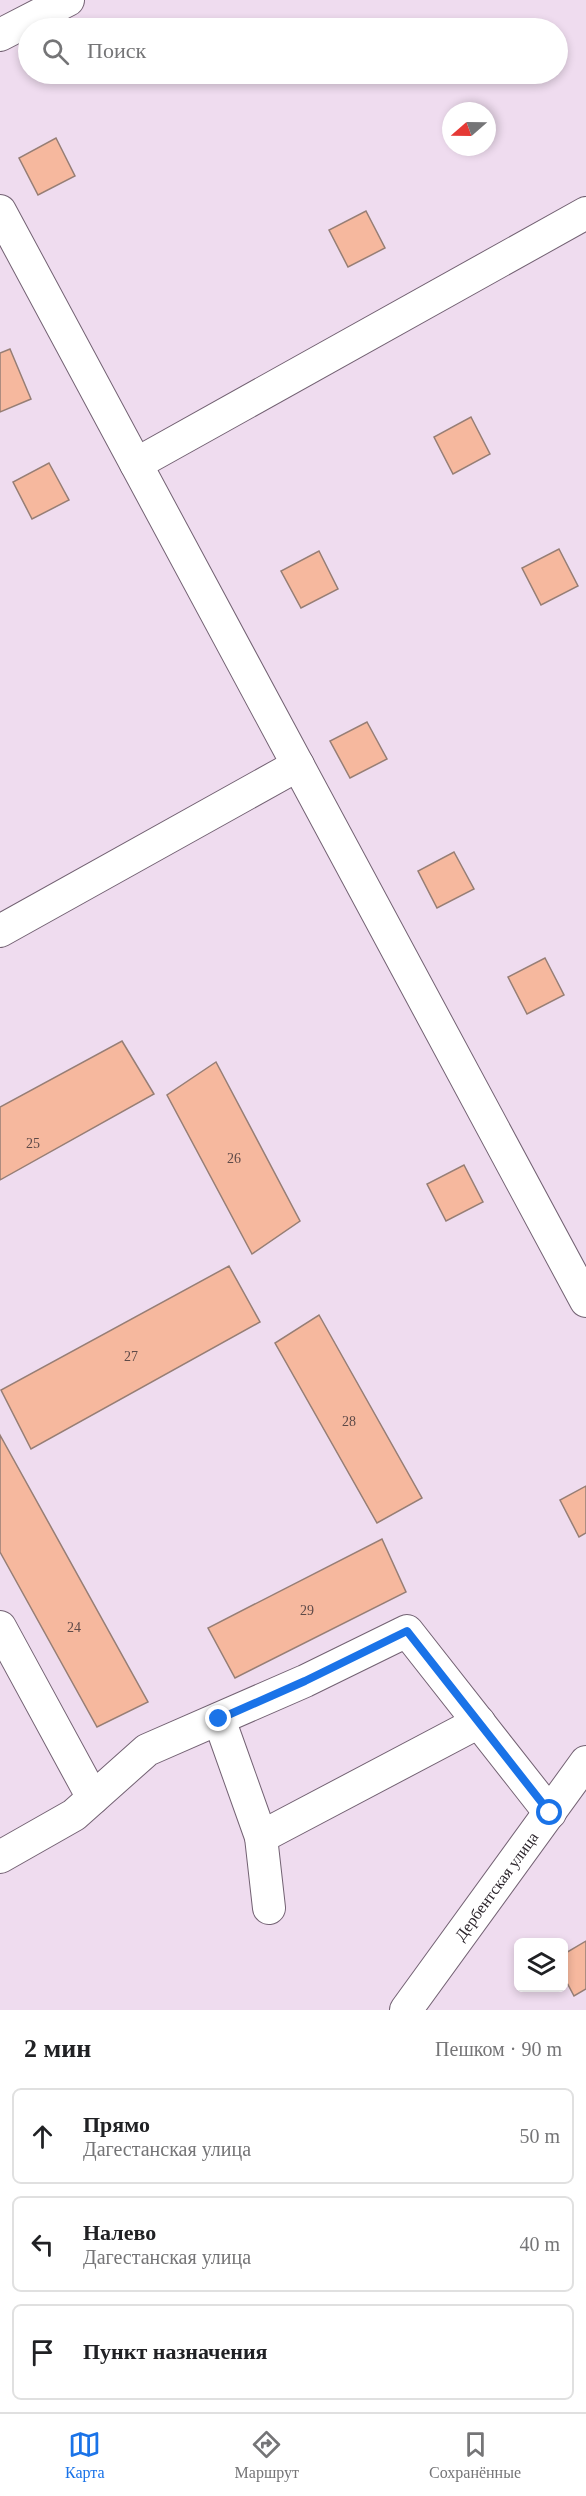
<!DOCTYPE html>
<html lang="ru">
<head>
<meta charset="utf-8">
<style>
	body { margin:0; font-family:"Times New Roman",serif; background:#f2f2f2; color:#202124 }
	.controls { position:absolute; right:18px; bottom:18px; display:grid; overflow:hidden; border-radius:9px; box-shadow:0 3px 9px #0003 }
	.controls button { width:54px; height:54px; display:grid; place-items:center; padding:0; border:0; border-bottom:2px solid #e0e0e0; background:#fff; color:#202124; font:30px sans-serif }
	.compass { position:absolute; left:442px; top:102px; width:54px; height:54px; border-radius:50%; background:#fff; box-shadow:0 3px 9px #0003; rotate:250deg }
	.stop { position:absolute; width:18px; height:18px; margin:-14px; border:4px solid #1a73e8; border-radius:50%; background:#fff }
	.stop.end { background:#1a73e8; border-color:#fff; box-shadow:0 2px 6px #0008 }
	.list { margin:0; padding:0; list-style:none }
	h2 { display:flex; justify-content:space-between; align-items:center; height:78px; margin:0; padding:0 24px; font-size:26px }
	h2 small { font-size:20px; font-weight:400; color:#757577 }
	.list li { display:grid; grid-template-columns:39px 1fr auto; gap:18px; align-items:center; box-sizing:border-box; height:96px; margin:0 12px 12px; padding:0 12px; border:2px solid #e0e0e0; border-radius:9px }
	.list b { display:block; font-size:22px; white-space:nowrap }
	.list p { margin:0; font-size:20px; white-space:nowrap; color:#757577 }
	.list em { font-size:20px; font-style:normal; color:#757577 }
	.icon { flex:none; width:33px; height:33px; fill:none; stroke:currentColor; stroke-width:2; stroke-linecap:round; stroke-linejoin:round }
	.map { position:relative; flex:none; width:586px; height:2010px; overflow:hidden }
	.search { position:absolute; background:#fff; box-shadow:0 3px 9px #0003; left:18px; right:18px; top:18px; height:66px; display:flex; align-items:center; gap:15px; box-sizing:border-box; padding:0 21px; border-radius:33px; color:#757577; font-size:22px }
	.sheet { height:402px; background:#fff }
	nav { display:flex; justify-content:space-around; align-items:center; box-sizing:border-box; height:84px; border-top:2px solid #e0e0e0; background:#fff; font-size:16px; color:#757577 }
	nav a { display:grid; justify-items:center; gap:3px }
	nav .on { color:#1a73e8 }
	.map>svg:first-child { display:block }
	.building { fill:#f6b89e; stroke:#967e75; stroke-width:1.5 }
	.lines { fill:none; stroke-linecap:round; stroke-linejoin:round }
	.minor-casing { stroke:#736273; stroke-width:34 }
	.minor { stroke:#fff; stroke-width:32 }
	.route { stroke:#1a73e8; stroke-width:8 }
	.labels { text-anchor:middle; stroke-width:5; stroke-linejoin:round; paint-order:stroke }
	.number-label { font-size:14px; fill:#5e4a48 }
	.street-label { font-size:16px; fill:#2c252c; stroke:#fff }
</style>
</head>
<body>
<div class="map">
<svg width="586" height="2010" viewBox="0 0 586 2010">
	<rect width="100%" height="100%" fill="#efdcef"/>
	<g class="building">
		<path d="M56,138L75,176L38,195L19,158Z"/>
		<path d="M366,211L385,248L348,267L329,230Z"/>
		<path d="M10,349L31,399L0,412V353Z"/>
		<path d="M471,417L490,454L453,474L434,437Z"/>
		<path d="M49,463L69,500L32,519L13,482Z"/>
		<path d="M559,549L578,586L541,605L522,568Z"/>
		<path d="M319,551L338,589L301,608L281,571Z"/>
		<path d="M367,722L387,759L350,778L330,741Z"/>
		<path d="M454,852L474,889L437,908L418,871Z"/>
		<path d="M545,958L564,995L527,1014L508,977Z"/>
		<path d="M122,1041L154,1094L0,1180V1107Z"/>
		<path d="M216,1062L300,1221L252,1254L167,1095Z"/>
		<path d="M464,1165L483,1202L446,1221L427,1184Z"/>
		<path d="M229,1266L260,1322L31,1449L1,1390Z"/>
		<path d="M319,1315L422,1498L377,1523L275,1343Z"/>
		<path d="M0,1435L148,1702L97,1727L0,1552Z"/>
		<path d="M586,1486V1533L579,1537L560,1500Z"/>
		<path d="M382,1539L406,1592L235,1678L208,1628Z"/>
		<path d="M586,1941V1989L574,1996L564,1977V1954Z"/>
	</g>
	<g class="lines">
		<defs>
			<g id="minor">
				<path d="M0,35L68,0"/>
				<path d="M0,211L586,1301"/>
				<path d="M136,464L586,213"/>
				<path d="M0,931L298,765"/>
				<path d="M0,1627L93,1798"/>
				<path d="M219,1719L261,1837L269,1908"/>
				<path d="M261,1837L479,1722"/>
				<path d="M0,1857L74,1815L147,1750L305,1681L407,1631L550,1813"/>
				<path d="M406,2010L586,1762"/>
			</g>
		</defs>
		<use href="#minor" class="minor-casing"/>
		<use href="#minor" class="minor"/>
	</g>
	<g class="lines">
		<path class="route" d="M219,1719L305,1681L407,1631L550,1813"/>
	</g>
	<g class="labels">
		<g class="number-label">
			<text x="33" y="1148">25</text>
			<text x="234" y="1163">26</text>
			<text x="131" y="1361">27</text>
			<text x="349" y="1426">28</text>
			<text x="307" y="1615">29</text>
			<text x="74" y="1632">24</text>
		</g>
		<g class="street-label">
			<text transform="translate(496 1886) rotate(-54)" y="6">Дербентская улица</text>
		</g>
	</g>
</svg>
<div class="controls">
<button><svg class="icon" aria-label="layers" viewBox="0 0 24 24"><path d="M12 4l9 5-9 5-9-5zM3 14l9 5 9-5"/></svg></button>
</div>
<svg class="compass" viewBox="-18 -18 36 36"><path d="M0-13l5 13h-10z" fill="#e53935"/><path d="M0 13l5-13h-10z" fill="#757577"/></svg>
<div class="stop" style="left:550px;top:1813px"></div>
<div class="stop end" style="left:219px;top:1719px"></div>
<div class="search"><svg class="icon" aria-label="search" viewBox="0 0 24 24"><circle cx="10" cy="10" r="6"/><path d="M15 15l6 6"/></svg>Поиск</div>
</div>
<section class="sheet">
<h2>2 мин<small>Пешком · 90 m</small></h2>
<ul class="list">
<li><svg class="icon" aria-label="ahead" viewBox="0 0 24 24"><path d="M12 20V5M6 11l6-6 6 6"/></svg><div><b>Прямо</b><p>Дагестанская улица</p></div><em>50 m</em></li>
<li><svg class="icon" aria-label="left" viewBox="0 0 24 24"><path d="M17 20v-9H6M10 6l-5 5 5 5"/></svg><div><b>Налево</b><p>Дагестанская улица</p></div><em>40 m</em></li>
<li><svg class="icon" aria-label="arrive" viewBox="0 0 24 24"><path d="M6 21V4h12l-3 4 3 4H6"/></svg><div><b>Пункт назначения</b></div></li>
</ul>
</section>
<nav>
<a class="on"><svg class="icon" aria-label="map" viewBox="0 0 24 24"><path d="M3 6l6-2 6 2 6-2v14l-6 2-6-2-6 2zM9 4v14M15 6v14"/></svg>Карта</a>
<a><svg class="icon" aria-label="directions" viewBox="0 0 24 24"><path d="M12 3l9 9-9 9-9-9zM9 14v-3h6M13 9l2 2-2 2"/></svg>Маршрут</a>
<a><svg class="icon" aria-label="saved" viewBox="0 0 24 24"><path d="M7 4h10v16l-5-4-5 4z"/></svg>Сохранённые</a>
</nav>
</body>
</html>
